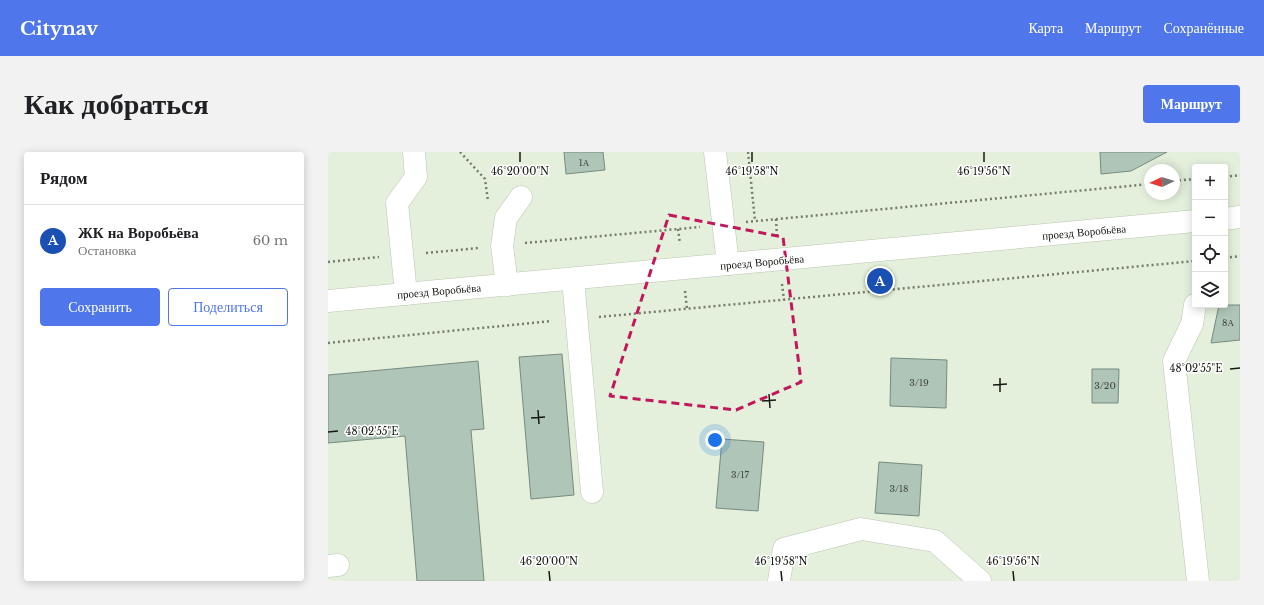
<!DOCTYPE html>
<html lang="ru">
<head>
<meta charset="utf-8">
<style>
	body { margin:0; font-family:"Libre Baskerville",serif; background:#f2f2f2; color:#202124 }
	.controls { position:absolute; right:12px; top:12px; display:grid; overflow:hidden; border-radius:4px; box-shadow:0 2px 10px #0003 }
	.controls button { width:36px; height:36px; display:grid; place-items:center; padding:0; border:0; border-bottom:1px solid #e0e0e0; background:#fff; color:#202124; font:20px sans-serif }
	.compass { position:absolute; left:816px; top:12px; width:36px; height:36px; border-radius:50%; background:#fff; box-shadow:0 2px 10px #0003; rotate:266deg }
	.you { position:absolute; left:387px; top:288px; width:14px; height:14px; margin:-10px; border:3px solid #fff; border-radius:50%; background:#1a73e8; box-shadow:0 0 0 6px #1a73e833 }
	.badge { display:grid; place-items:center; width:26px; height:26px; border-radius:50%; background:#4f76ea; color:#fff; font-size:13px; font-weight:700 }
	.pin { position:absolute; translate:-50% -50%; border:2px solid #fff; box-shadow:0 1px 4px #0006 }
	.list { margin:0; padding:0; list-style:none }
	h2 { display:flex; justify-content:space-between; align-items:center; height:52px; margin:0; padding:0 16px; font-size:17px }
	h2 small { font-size:13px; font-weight:400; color:#757577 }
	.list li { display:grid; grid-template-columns:26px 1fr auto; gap:12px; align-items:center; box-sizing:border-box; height:72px; padding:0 16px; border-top:1px solid #e0e0e0 }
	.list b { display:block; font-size:15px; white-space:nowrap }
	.list p { margin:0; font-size:13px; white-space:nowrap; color:#757577 }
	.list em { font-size:13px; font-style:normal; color:#757577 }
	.actions { display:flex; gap:8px; padding:12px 16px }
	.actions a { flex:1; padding:9px 0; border:1px solid #4f76ea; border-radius:4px; text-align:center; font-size:14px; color:#4f76ea }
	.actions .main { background:#4f76ea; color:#fff }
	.icon { flex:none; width:22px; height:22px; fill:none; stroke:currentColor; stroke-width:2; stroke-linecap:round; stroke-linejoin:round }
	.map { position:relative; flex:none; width:912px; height:429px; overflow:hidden; border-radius:4px }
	header { display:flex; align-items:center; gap:24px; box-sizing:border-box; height:56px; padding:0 20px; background:#4f76ea; color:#fff }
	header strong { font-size:19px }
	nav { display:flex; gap:22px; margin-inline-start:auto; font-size:14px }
	.intro { display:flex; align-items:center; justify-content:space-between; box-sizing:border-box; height:96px; padding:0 24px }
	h1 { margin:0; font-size:28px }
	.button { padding:10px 18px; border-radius:4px; background:#4f76ea; color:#fff; font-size:14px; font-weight:700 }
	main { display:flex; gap:24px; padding:0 24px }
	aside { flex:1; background:#fff; border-radius:4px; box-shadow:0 2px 10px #0003 }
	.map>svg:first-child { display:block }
	.building { fill:#afc5b8; stroke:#768b7f }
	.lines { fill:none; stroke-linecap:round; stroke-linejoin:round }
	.minor-casing { stroke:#bac6b2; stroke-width:23 }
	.major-casing { stroke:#bac6b2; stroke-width:23 }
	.path { stroke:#747c6f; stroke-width:2.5; stroke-dasharray:2 3; stroke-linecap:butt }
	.minor { stroke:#fff; stroke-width:22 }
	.major { stroke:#fff; stroke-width:22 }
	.marked { fill:none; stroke:#c2185b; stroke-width:3; stroke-dasharray:8 5; stroke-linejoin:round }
	.ticks { fill:none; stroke:#151912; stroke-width:1.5 }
	.labels { text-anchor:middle; stroke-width:3; stroke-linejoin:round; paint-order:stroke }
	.number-label { font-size:9px; fill:#3c443c }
	.street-label { font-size:11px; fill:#151912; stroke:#fff }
	.ticks-label { font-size:10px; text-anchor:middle; fill:#151912; stroke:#fff; stroke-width:3; stroke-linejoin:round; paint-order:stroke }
</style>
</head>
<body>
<header>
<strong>Citynav</strong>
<nav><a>Карта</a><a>Маршрут</a><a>Сохранённые</a></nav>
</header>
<div class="intro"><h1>Как добраться</h1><a class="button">Маршрут</a></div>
<main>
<aside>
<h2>Рядом<small></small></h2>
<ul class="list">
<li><span class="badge" style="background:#1a4fb4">A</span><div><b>ЖК на Воробьёва</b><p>Остановка</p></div><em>60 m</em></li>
</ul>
<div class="actions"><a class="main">Сохранить</a><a>Поделиться</a></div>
</aside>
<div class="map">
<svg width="912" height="429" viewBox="0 0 912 429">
	<rect width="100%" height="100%" fill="#e4f0dc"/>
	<g class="building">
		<path d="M236,0H275L277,18L238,22Z"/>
		<path d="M772,0H839L803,19L773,22Z"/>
		<path d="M891,153H912V188L883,191Z"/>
		<path d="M234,202L246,343L203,347L191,205Z"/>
		<path d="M563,206L619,208L618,256L562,254Z"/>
		<path d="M150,209L156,277L143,278L156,429H89L77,284L0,291V223Z"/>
		<path d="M764,217H791L790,251H764Z"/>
		<path d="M394,287L436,290L430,359L388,356Z"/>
		<path d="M551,310L594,313L591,364L547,361Z"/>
	</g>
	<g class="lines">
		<defs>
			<g id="minor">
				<path d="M387,0L400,112"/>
				<path d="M245,127L264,340"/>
				<path d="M179,133L174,94L178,66L193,45"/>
				<path d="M78,142L69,51L88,25L86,0"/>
				<path d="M867,153L864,172L846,209L870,429"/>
				<path d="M0,414L10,413"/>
				<path d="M451,429L456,397L533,377L607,389L652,429"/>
			</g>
			<g id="major">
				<path d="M897,67L912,65"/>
				<path d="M0,149L867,69"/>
			</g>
		</defs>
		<use href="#minor" class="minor-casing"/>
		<use href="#major" class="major-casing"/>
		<g class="path">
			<path d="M132,0L157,27L160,49"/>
			<path d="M420,0L427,69"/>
			<path d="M897,25L912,23"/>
			<path d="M846,29L867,27"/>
			<path d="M448,67L449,85"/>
			<path d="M418,70L822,32"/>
			<path d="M350,77L352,92"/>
			<path d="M197,91L372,75"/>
			<path d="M98,101L151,96"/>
			<path d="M897,106L912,104"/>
			<path d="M0,110L51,105"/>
			<path d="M454,132L456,148"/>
			<path d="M357,139L359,157"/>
			<path d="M271,165L867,109"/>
			<path d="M0,191L224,169"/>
		</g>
		<use href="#minor" class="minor"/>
		<use href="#major" class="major"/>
	</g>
	<path class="marked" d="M341,63L455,85L473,230L408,258L282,244Z"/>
	<path class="ticks" d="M192,0V10M424,0V10M656,0V10M902,217L912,216M672,226V240M665,233L679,232M441,242L442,256M434,249L448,248M210,258L211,272M203,266L217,265M0,280L10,279M221,419L222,429M453,419L454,429M685,419L686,429"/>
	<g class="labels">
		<g class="number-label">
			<text x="256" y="14">1А</text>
			<text x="900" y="174">8А</text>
			<text x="591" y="234">3/19</text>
			<text x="777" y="237">3/20</text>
			<text x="412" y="326">3/17</text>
			<text x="571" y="340">3/18</text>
		</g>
		<g class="street-label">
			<text transform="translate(756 80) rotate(-5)" y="4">проезд Воробьёва</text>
			<text transform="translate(434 110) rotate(-5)" y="4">проезд Воробьёва</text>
			<text transform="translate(111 139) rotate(-5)" y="4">проезд Воробьёва</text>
		</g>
	</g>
	<g class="ticks-label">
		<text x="192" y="23">46°20'00"N</text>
		<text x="424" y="23">46°19'58"N</text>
		<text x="656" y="23">46°19'56"N</text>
		<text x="868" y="220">48°02'55"E</text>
		<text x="44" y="283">48°02'55"E</text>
		<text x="221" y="413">46°20'00"N</text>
		<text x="453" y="413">46°19'58"N</text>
		<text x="685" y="413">46°19'56"N</text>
	</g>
</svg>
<div class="controls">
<button>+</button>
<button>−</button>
<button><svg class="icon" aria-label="locate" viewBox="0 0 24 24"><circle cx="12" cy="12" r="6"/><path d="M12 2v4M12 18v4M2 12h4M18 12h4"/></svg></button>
<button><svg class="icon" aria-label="layers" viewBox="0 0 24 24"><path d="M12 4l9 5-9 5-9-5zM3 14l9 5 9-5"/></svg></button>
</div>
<svg class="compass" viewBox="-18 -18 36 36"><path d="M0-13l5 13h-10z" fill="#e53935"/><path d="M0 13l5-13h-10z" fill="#757577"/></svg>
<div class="you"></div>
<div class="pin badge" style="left:552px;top:129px;background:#1a4fb4">A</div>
</div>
</main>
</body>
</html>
